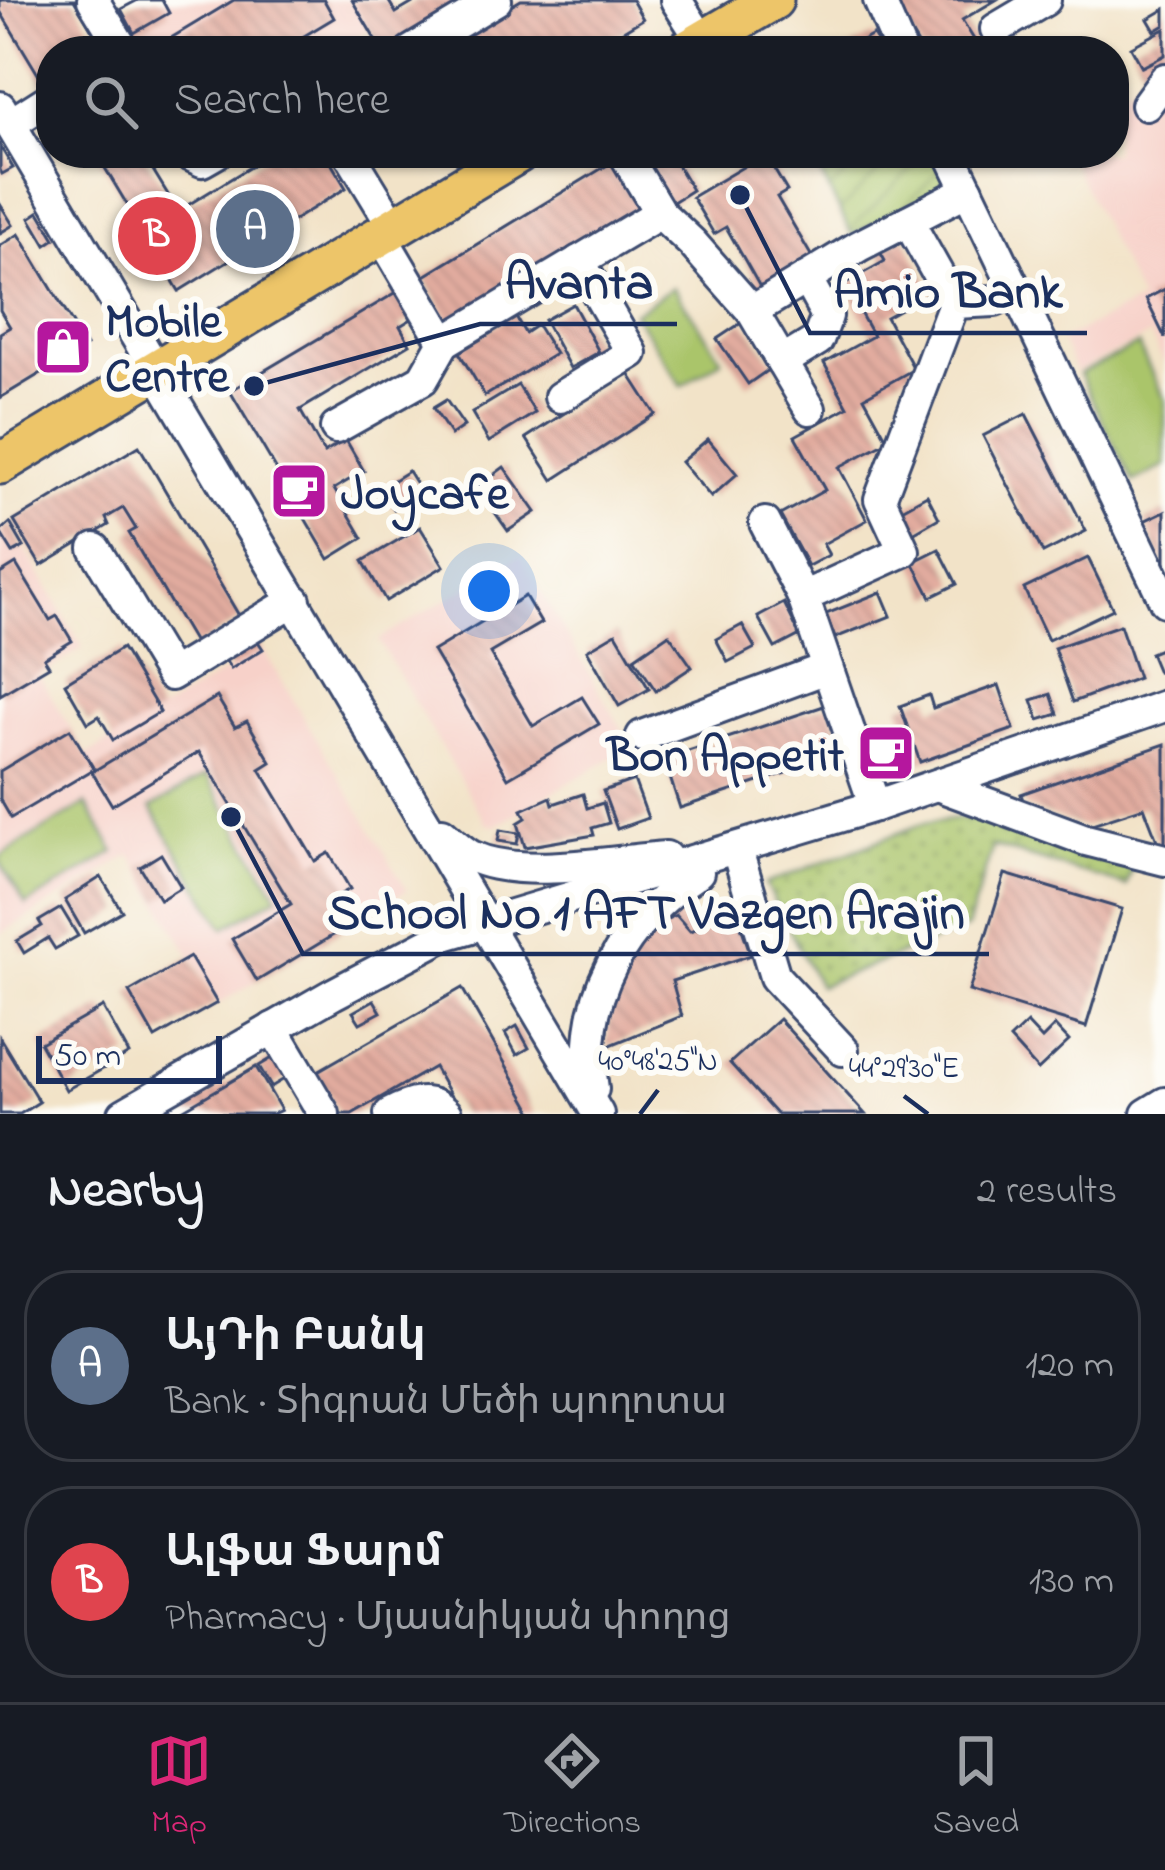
<!DOCTYPE html>
<html lang="en">
<head>
<meta charset="utf-8">
<style>
	body { margin:0; font-family:"Indie Flower","Noto Sans Armenian",sans-serif; background:#242831; color:#f1f3f6 }
	.scale { position:absolute; left:36px; bottom:30px; width:186px; box-sizing:border-box; padding-left:12px; border:6px solid #1b2f5e; border-top:0; font-size:33px; line-height:42px; white-space:nowrap; color:#1b2f5e; -webkit-text-stroke:9px #fdfcf7; paint-order:stroke }
	.you { position:absolute; left:489px; top:591px; width:42px; height:42px; margin:-30px; border:9px solid #fff; border-radius:50%; background:#1a73e8; box-shadow:0 0 0 18px #1a73e833 }
	.badge { display:grid; place-items:center; width:78px; height:78px; border-radius:50%; background:#db2777; color:#fff; font-size:39px; font-weight:700 }
	.pin { position:absolute; translate:-50% -50%; border:6px solid #fff; box-shadow:0 3px 12px #0006 }
	.list { margin:0; padding:0; list-style:none }
	h2 { display:flex; justify-content:space-between; align-items:center; height:156px; margin:0; padding:0 48px; font-size:51px }
	h2 small { font-size:39px; font-weight:400; color:#9ea1a6 }
	.list li { display:grid; grid-template-columns:78px 1fr auto; gap:36px; align-items:center; box-sizing:border-box; height:192px; margin:0 24px 24px; padding:0 24px; border:3px solid #363941; border-radius:48px }
	.list b { display:block; font-size:45px; white-space:nowrap }
	.list p { margin:0; font-size:39px; white-space:nowrap; color:#9ea1a6 }
	.list em { font-size:39px; font-style:normal; color:#9ea1a6 }
	.icon { flex:none; width:66px; height:66px; fill:none; stroke:currentColor; stroke-width:2; stroke-linecap:round; stroke-linejoin:round }
	.map { position:relative; flex:none; width:1165px; height:1114px; overflow:hidden }
	.search { position:absolute; background:#171b24; box-shadow:0 3px 9px #0004; left:36px; right:36px; top:36px; height:132px; display:flex; align-items:center; gap:30px; box-sizing:border-box; padding:0 42px; border-radius:48px; color:#9ea1a6; font-size:45px }
	.sheet { height:588px; background:#171b24 }
	nav { display:flex; justify-content:space-around; align-items:center; box-sizing:border-box; height:168px; border-top:3px solid #363941; background:#171b24; font-size:33px; color:#9ea1a6 }
	nav a { display:grid; justify-items:center; gap:6px }
	nav .on { color:#db2777 }
	.map>svg:first-child { display:block }
	.built { fill:#f7d1c9 }
	.grass { fill:url(#grass-dots); stroke:#627a64; stroke-width:3 }
	.garden { fill:url(#garden-furrows); stroke:#627a64; stroke-width:3 }
	.pitch { fill:#aac56b; stroke:#627a64; stroke-width:3 }
	.building { fill:url(#building-back-hatch) }
	.lines { fill:none; stroke-linecap:round; stroke-linejoin:round }
	.minor-casing { stroke:#3b4a6e; stroke-width:36 }
	.major-casing { stroke:#3b4a6e; stroke-width:45 }
	.minor { stroke:#fff; stroke-width:30 }
	.major { stroke:#edc569; stroke-width:39 }
	.ticks { fill:none; stroke:#1b2f5e; stroke-width:4.5 }
	.labels { text-anchor:middle; stroke-width:12; stroke-linejoin:round; paint-order:stroke }
	.poi-label { font-size:48px; font-weight:bold; fill:#1b2f5e; stroke:#fdfcf7; text-anchor:start }
	.ticks-label { font-size:30px; text-anchor:middle; fill:#1b2f5e; stroke:#fdfcf7; stroke-width:12; stroke-linejoin:round; paint-order:stroke }
	.leader { fill:none; stroke:#1b2f5e; stroke-width:4.5 }
	.callout-dot { fill:#1b2f5e; stroke:#fdfcf7; stroke-width:4.5 }
	.callout-label { font-size:51px; text-anchor:middle; font-weight:bold; fill:#1b2f5e; stroke:#fdfcf7; stroke-width:12; stroke-linejoin:round; paint-order:stroke }
</style>
</head>
<body>
<div class="map">
<svg width="1165" height="1114" viewBox="0 0 1165 1114">
	<defs>
		<pattern id="grass-dots" width="8" height="8" patternUnits="userSpaceOnUse" patternTransform="scale(3)"><rect width="8" height="8" fill="#aac56b"/><path d="M2 2h.1M6 6h.1" fill="none" stroke="#8aa05b" stroke-width="1.8" stroke-linecap="round"/></pattern>
		<pattern id="garden-furrows" width="10" height="10" patternUnits="userSpaceOnUse" patternTransform="scale(3)"><rect width="10" height="10" fill="#aac56b"/><path d="M-1 1l2-2M0 10L10 0M9 11l2-2" fill="none" stroke="#8aa05b"/></pattern>
		<pattern id="building-back-hatch" width="6" height="6" patternUnits="userSpaceOnUse" patternTransform="scale(3)"><rect width="6" height="6" fill="#e2ac9f"/><path d="M-1 5l2 2M0 0l6 6M5-1l2 2" fill="none" stroke="#c1948b"/></pattern>
	</defs>
	<rect width="100%" height="100%" fill="#fdfcf7"/>
	<filter id="ink" filterUnits="userSpaceOnUse"><feTurbulence type="fractalNoise" baseFrequency=".00833" numOctaves="2"/><feDisplacementMap in="SourceGraphic" scale="24" xChannelSelector="R" yChannelSelector="G"/><feConvolveMatrix kernelMatrix="1 2 1 2 8 2 1 2 1" color-interpolation-filters="sRGB"/></filter>
	<filter id="wash" filterUnits="userSpaceOnUse"><feTurbulence type="fractalNoise" baseFrequency=".004" numOctaves="4" result="noise"/><feDisplacementMap in="SourceGraphic" scale="48" xChannelSelector="R" yChannelSelector="G"/><feGaussianBlur stdDeviation="2.7" result="paint"/><feColorMatrix in="noise" values="0 0 0 0 0 0 0 0 0 0 0 0 0 0 0 0 0 1.4 0 .05"/><feComposite in="paint" operator="in"/></filter>
	<g filter="url(#wash)">
		<rect width="100%" height="100%" fill="#f2e3c8"/>
		<g class="built">
			<path d="M162,0H352L369,29L333,51H157L143,28L169,13Z"/>
			<path d="M1165,59V365L1150,335L1076,372L1061,340L1140,301L1068,153H1114V97Z"/>
			<path d="M0,532L12,553L24,547L83,648L39,676L87,755L263,649L407,890L219,1004L131,855L0,934Z"/>
			<path d="M520,556L632,746L495,826L486,823L378,640Z"/>
		</g>
		<path class="grass" d="M972,817L1133,866L1126,886L993,846L967,928L819,986L765,884L922,824Z"/>
		<path class="garden" d="M815,153H937L952,184L852,235L811,155Z"/>
		<g class="pitch">
			<path d="M673,287L722,359L682,386L634,313Z"/>
			<path d="M1138,345L1165,400V466L1133,482L1079,374Z"/>
			<path d="M206,775L278,896L224,928L151,808Z"/>
			<path d="M86,804L115,852L26,905L0,862V856Z"/>
		</g>
		<g id="blocks">
			<g class="building">
				<path d="M0,0H74L103,48L51,51V80L44,84L0,11Z"/>
				<path d="M138,0H162L169,13L134,33L121,9Z"/>
				<path d="M234,0H324L334,18L279,51H172L166,41Z"/>
				<path d="M352,0H388L396,13L418,0H455L460,10L390,51H382Z"/>
				<path d="M521,0H632L643,19L590,51H436Z"/>
				<path d="M891,0H996L962,20L981,51H922Z"/>
				<path d="M1165,9V25L1155,31L1148,19Z"/>
				<path d="M1165,29V55L1142,67L1131,47Z"/>
				<path d="M873,35L883,51H845Z"/>
				<path d="M0,146L13,168L2,174L0,170Z"/>
				<path d="M96,153H152L145,157L178,211L273,153H325L346,188L179,291Z"/>
				<path d="M640,153H670L692,190L670,204Z"/>
				<path d="M765,154L787,191L777,197L812,257L760,287L726,227L714,234L692,197Z"/>
				<path d="M614,161L642,207L450,322L423,277Z"/>
				<path d="M0,204L13,225L0,233Z"/>
				<path d="M39,212L55,239L46,245L30,218Z"/>
				<path d="M19,234L86,346L0,398V333L10,327L0,310V246Z"/>
				<path d="M904,237L933,291L886,317L914,369L864,397L888,441L839,467L867,520L823,544L829,555L808,566L780,515L825,490L795,436L848,407L824,363L873,336L844,284L885,261L879,250Z"/>
				<path d="M1165,289V338L1146,299Z"/>
				<path d="M397,292L413,318L400,326L410,344L300,410L324,453L346,440L364,471L334,489L363,538L329,559L230,391Z"/>
				<path d="M573,304L599,352L570,368L544,320Z"/>
				<path d="M514,314L525,333L537,325L555,354L485,396L457,349Z"/>
				<path d="M744,321L775,365L748,384L717,339Z"/>
				<path d="M628,372L655,414L553,480L526,438Z"/>
				<path d="M518,385L535,413L489,442L472,413Z"/>
				<path d="M446,400L464,426L451,435L433,408Z"/>
				<path d="M1026,414L1086,531L1043,553L983,436Z"/>
				<path d="M708,439L737,474L711,497L681,462Z"/>
				<path d="M139,446L241,619L196,646L129,533L136,529L123,508L106,518L109,525L41,566L14,521Z"/>
				<path d="M504,467L536,512L508,531L477,487Z"/>
				<path d="M408,471L421,492L394,509L381,488Z"/>
				<path d="M927,495L939,518L913,533L900,510Z"/>
				<path d="M1165,511V568L1144,521Z"/>
				<path d="M10,523L24,547L13,553L0,532Z"/>
				<path d="M420,527L444,566L386,601L363,561Z"/>
				<path d="M939,549L957,584L931,597L913,562Z"/>
				<path d="M1088,558L1113,609L1048,640L1024,589Z"/>
				<path d="M16,564L50,620L57,616L72,641L44,658L49,666L0,695V574Z"/>
				<path d="M881,592L891,616L835,638L826,614Z"/>
				<path d="M525,596L541,623L490,653L533,726L582,697L599,724L508,778L433,651Z"/>
				<path d="M784,603L800,635L775,648L758,617Z"/>
				<path d="M742,625L755,648L728,662L716,639Z"/>
				<path d="M1120,625L1138,678L1073,702L1054,648Z"/>
				<path d="M616,633L649,689L619,706L587,650Z"/>
				<path d="M669,634L692,667L656,691L634,658Z"/>
				<path d="M255,637L263,649L231,669L223,657Z"/>
				<path d="M1165,647V669L1158,672L1150,653Z"/>
				<path d="M122,648L160,712L113,740L99,716L88,723L65,683Z"/>
				<path d="M999,685L1014,729L920,762L900,706L929,695L933,708Z"/>
				<path d="M1051,694L1058,714L1039,720L1032,700Z"/>
				<path d="M217,697L235,727L247,721L271,762L260,769L315,861L329,853L350,889L339,895L355,922L257,981L232,939L291,904L199,752L112,805L92,772Z"/>
				<path d="M830,704L846,753L680,808L664,759Z"/>
				<path d="M70,729L94,769L11,818L0,799V771Z"/>
				<path d="M891,731L904,767L880,776L868,740Z"/>
				<path d="M1165,744V850L1160,848L1144,807L1083,827L1025,807L1021,794Z"/>
				<path d="M634,780L648,818L617,829L603,791Z"/>
				<path d="M583,794L587,808L603,803L609,823L592,828L594,835L525,847L518,823L526,818L522,810L551,797L553,804Z"/>
				<path d="M500,830L519,833L517,844L498,841Z"/>
				<path d="M161,854L181,887L160,900L140,867Z"/>
				<path d="M1005,874L1122,909L1086,1027L969,991Z"/>
				<path d="M101,877L122,911L84,933L65,900Z"/>
				<path d="M61,908L78,936L55,949L48,938L24,953L17,941L42,926L39,921Z"/>
				<path d="M712,908L730,917L737,915L751,955L672,981L682,1016L606,1047L612,999L639,942L651,927L676,915L690,931L706,925Z"/>
				<path d="M190,957L217,1003L155,1038L129,992Z"/>
				<path d="M462,988L534,1114H461L434,1067L352,1114H340L316,1072Z"/>
				<path d="M374,1000L381,1012L360,1023L353,1012Z"/>
				<path d="M103,1007L129,1054L66,1090L40,1043Z"/>
				<path d="M779,1019L865,1114H776L730,1063Z"/>
				<path d="M1027,1023L1042,1039L1055,1026L1069,1041L1038,1070L1010,1039Z"/>
				<path d="M517,1026L529,1048L517,1055L505,1033Z"/>
				<path d="M0,1038L39,1102L20,1114H0Z"/>
				<path d="M274,1057L286,1078L271,1087L259,1066Z"/>
				<path d="M256,1067L281,1110L273,1114H184L182,1110Z"/>
			</g>
		</g>
	</g>
	<g filter="url(#ink)">
		<use href="#blocks" fill-opacity="0" stroke="#3b4a6e" stroke-width="3"/>
		<g class="lines">
			<defs>
				<g id="minor">
					<path d="M93,0L124,51"/>
					<path d="M676,0L702,41"/>
					<path d="M879,0L901,51"/>
					<path d="M996,29L1045,0"/>
					<path d="M411,51L496,0"/>
					<path d="M1146,105L1165,79"/>
					<path d="M0,107L598,1114"/>
					<path d="M10,124L51,98"/>
					<path d="M185,153L202,161L216,153"/>
					<path d="M349,153L394,227"/>
					<path d="M624,153L660,213L692,243L752,311L859,246L968,190"/>
					<path d="M950,153L1165,601"/>
					<path d="M908,221L954,303"/>
					<path d="M381,235L444,342L660,213"/>
					<path d="M752,311L810,409"/>
					<path d="M782,362L818,340L827,316L806,278"/>
					<path d="M560,397L632,353L579,261"/>
					<path d="M336,428L423,379L444,342"/>
					<path d="M765,523L803,597"/>
					<path d="M95,549L171,675L295,600"/>
					<path d="M642,736L827,668"/>
					<path d="M937,785L1086,840L1165,860"/>
					<path d="M875,806L803,597L904,551L880,499L954,303L995,301L1015,290"/>
					<path d="M442,833C452,841 461,851 473,857C522,879 613,861 666,857"/>
					<path d="M737,850L775,977L843,1050"/>
					<path d="M273,1028L324,1114"/>
					<path d="M593,1089C577,998 624,922 698,872"/>
					<path d="M124,1114L333,994L445,935L875,806L1165,706"/>
					<path d="M390,1114C410,1103 429,1096 446,1114"/>
					<path d="M1147,1114L1165,1103"/>
				</g>
				<g id="major">
					<path d="M686,51L773,0"/>
					<path d="M0,464L518,153"/>
				</g>
			</defs>
			<use href="#minor" class="minor-casing"/>
			<use href="#major" class="major-casing"/>
			<use href="#minor" class="minor"/>
			<use href="#major" class="major"/>
		</g>
	</g>
	<path class="ticks" d="M904,1096L928,1114M640,1114L658,1090"/>
	<defs>
		<symbol id="shop-square" viewBox="-11 -11 22 22"><rect x="-9" y="-9" width="18" height="18" rx="4" fill="#b5179e" stroke="#fdfcf7"/><path d="M-5-2.5h2.3a2.7 3.5 0 0 1 5.4 0H5L5.5 6h-11ZM-1.5-2.5h3a1.5 2.3 0 0 0-3 0Z" fill="#fff"/></symbol>
		<symbol id="cafe-square" viewBox="-11 -11 22 22"><rect x="-9" y="-9" width="18" height="18" rx="4" fill="#b5179e" stroke="#fdfcf7"/><path d="M-5.5-4.5H6V0H3Q3 3.5 0 3.5H-2.5Q-5.5 3.5-5.5 0ZM3-3.2v2h1.7v-2ZM-6 4.5H4V6H-6Z" fill="#fff"/></symbol>
	</defs>
	<g fill-rule="evenodd">
		<use href="#shop-square" x="30" y="314" width="66" height="66"/>
		<use href="#cafe-square" x="266" y="458" width="66" height="66"/>
		<use href="#cafe-square" x="853" y="720" width="66" height="66"/>
	</g>
	<g class="labels">
		<g class="poi-label">
			<text x="105" y="336">Mobile<tspan x="105" dy="55">Centre</tspan></text>
			<text x="341" y="508">Joycafe</text>
			<text x="844" y="770" text-anchor="end">Bon Appetit</text>
		</g>
	</g>
	<g class="ticks-label">
		<text x="658" y="1070">40°48'25"N</text>
		<text x="904" y="1077">44°29'30"E</text>
	</g>
	<path class="leader" d="M254 386L480 324H677M740 195L810 333H1087M231 817L303 954H989"/>
	<g class="callout-dot">
		<circle cx="254" cy="386" r="12"/>
		<circle cx="740" cy="195" r="12"/>
		<circle cx="231" cy="817" r="12"/>
	</g>
	<g class="callout-label">
		<text x="579" y="298">Avanta</text>
		<text x="948" y="307">Amio Bank</text>
		<text x="646" y="928">School No 1 AFT Vazgen Arajin</text>
	</g>
</svg>
<div class="scale">50 m</div>
<div class="you"></div>
<div class="pin badge" style="left:255px;top:229px;background:#5c6f8a">A</div>
<div class="pin badge" style="left:157px;top:236px;background:#e0444e">B</div>
<div class="search"><svg class="icon" aria-label="search" viewBox="0 0 24 24"><circle cx="10" cy="10" r="6"/><path d="M15 15l6 6"/></svg>Search here</div>
</div>
<section class="sheet">
<h2>Nearby<small>2 results</small></h2>
<ul class="list">
<li><span class="badge" style="background:#5c6f8a">A</span><div><b>ԱյԴի Բանկ</b><p>Bank · Տիգրան Մեծի պողոտա</p></div><em>120 m</em></li>
<li><span class="badge" style="background:#e0444e">B</span><div><b>Ալֆա Ֆարմ</b><p>Pharmacy · Մյասնիկյան փողոց</p></div><em>130 m</em></li>
</ul>
</section>
<nav>
<a class="on"><svg class="icon" aria-label="map" viewBox="0 0 24 24"><path d="M3 6l6-2 6 2 6-2v14l-6 2-6-2-6 2zM9 4v14M15 6v14"/></svg>Map</a>
<a><svg class="icon" aria-label="directions" viewBox="0 0 24 24"><path d="M12 3l9 9-9 9-9-9zM9 14v-3h6M13 9l2 2-2 2"/></svg>Directions</a>
<a><svg class="icon" aria-label="saved" viewBox="0 0 24 24"><path d="M7 4h10v16l-5-4-5 4z"/></svg>Saved</a>
</nav>
</body>
</html>
